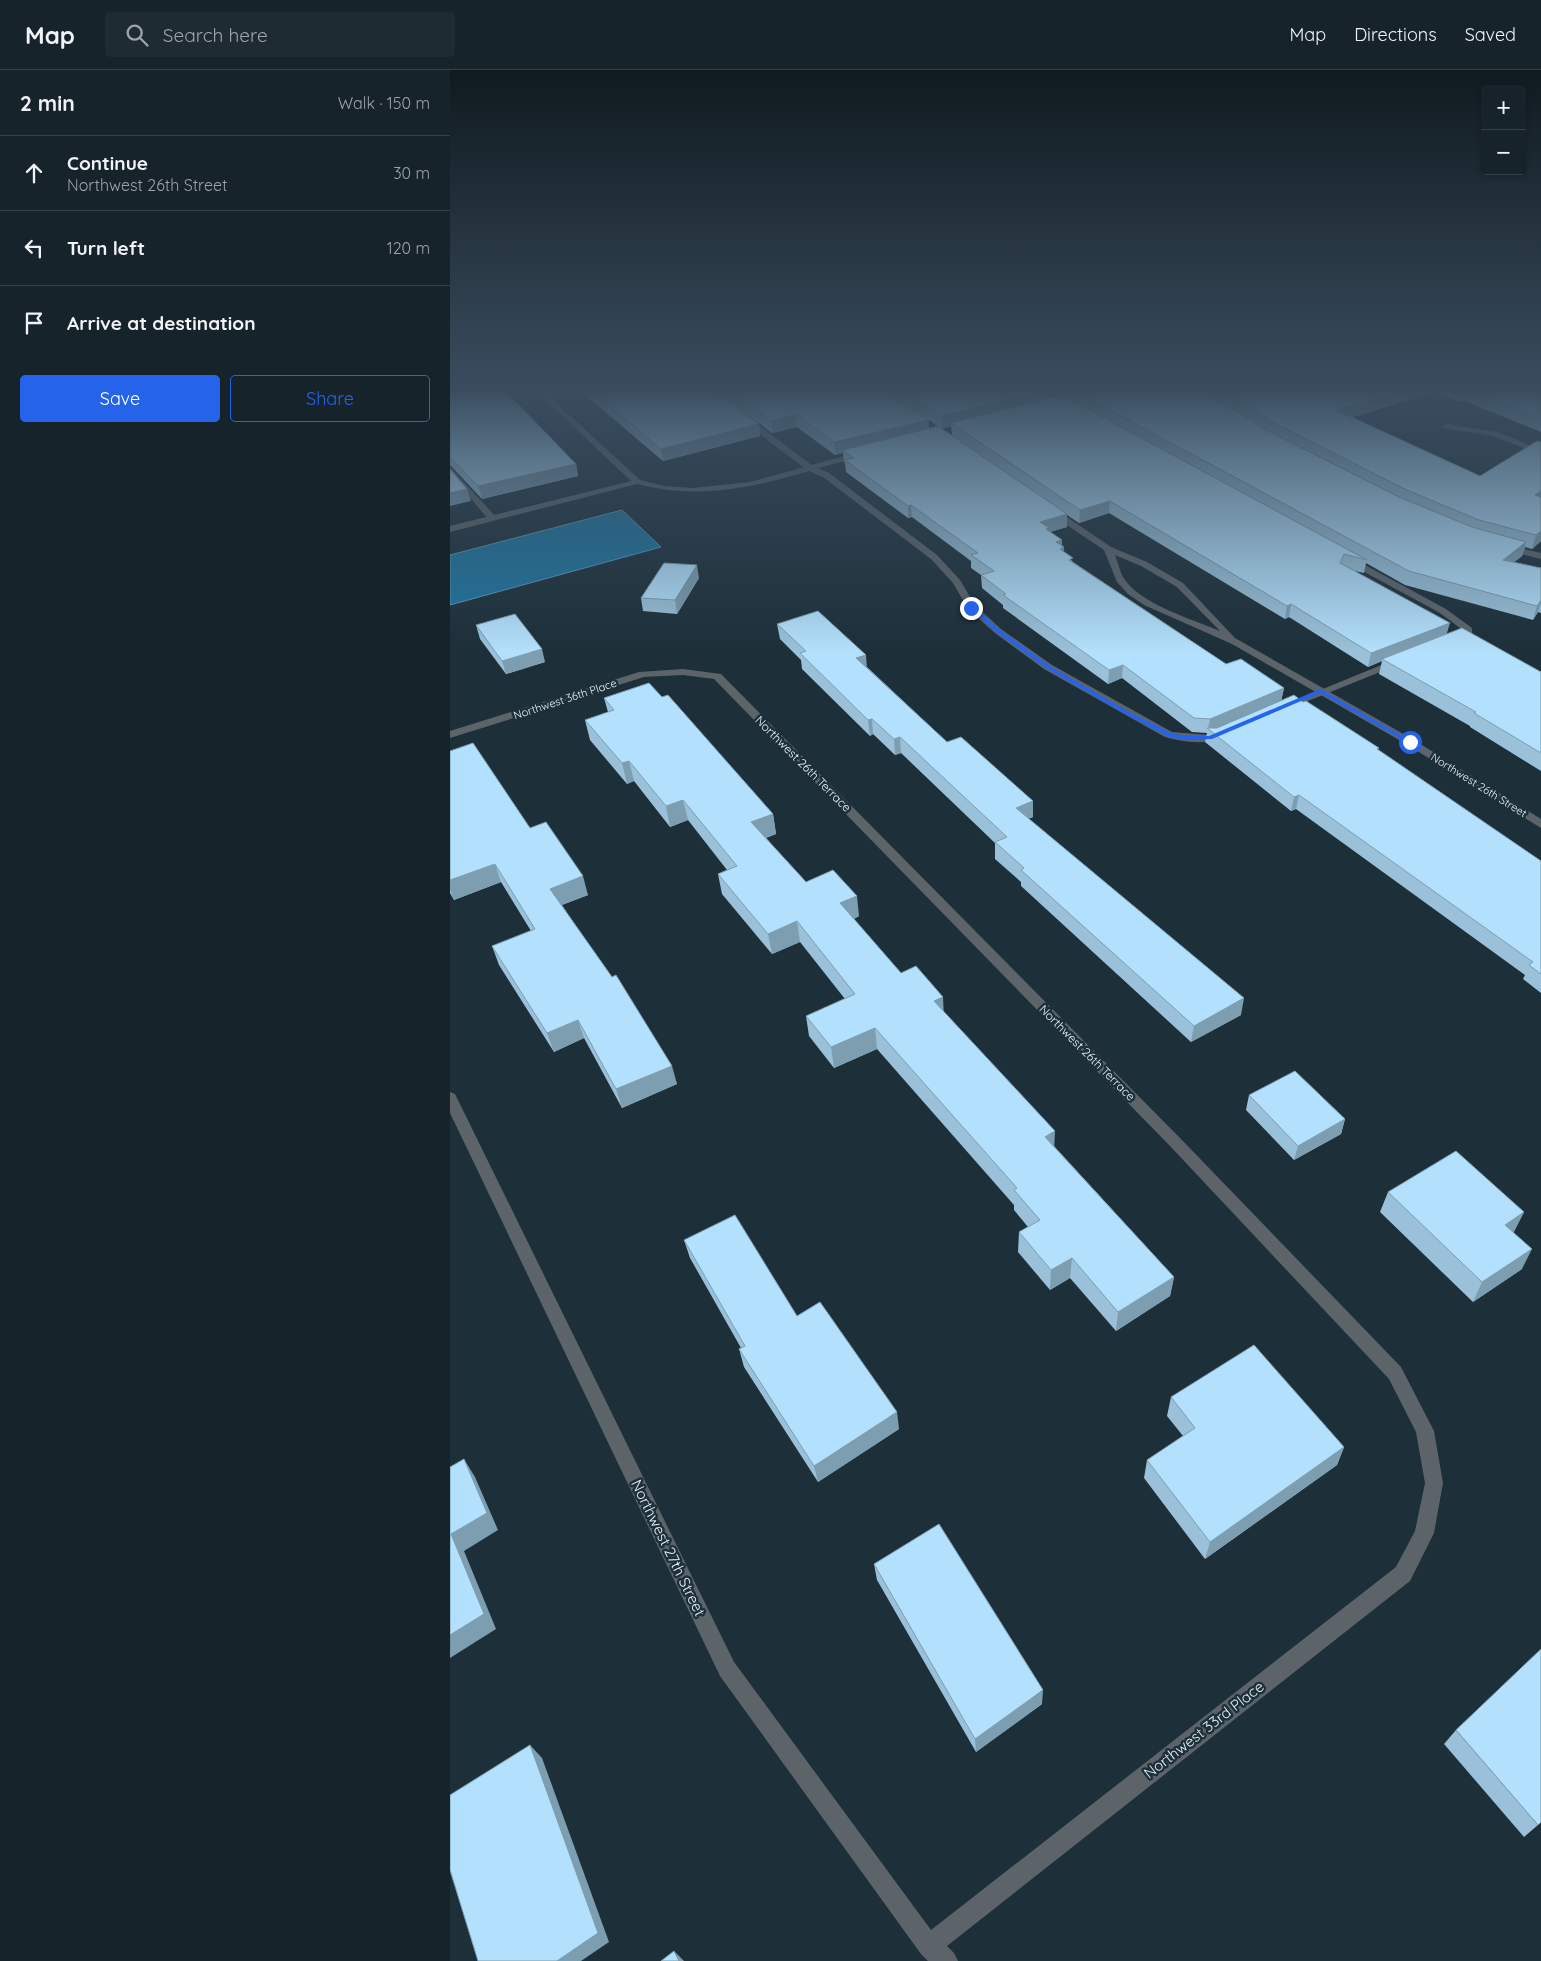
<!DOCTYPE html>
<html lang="en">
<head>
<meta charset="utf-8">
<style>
	body { margin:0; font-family:Quicksand,sans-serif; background:#1f2b33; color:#f1f3f6 }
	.controls { position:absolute; right:15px; top:15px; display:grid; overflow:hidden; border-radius:5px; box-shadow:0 1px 4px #0004 }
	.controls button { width:45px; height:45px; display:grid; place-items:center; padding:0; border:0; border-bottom:1px solid #354047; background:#16232b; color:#f1f3f6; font:25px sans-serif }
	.stop { position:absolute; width:15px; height:15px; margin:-11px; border:4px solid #2563eb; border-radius:50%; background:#fff }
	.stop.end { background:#2563eb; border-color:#fff; box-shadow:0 1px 5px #0008 }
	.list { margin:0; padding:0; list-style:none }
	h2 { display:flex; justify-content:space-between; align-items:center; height:65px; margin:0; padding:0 20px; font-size:21px }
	h2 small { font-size:16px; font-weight:400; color:#9ea4a9 }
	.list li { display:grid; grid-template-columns:32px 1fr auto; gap:15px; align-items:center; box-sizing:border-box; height:75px; padding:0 20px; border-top:1px solid #354047 }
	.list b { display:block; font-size:19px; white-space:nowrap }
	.list p { margin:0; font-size:16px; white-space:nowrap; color:#9ea4a9 }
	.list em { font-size:16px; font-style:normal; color:#9ea4a9 }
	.actions { display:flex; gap:10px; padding:15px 20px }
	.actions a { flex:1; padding:11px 0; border:1px solid #2563eb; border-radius:5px; text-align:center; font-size:18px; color:#2563eb }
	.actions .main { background:#2563eb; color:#fff }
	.icon { flex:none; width:28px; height:28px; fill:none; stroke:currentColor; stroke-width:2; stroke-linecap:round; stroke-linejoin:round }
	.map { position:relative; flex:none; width:1091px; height:1891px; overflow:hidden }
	header { display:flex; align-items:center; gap:30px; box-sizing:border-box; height:70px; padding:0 25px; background:#16232b; border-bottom:1px solid #354047 }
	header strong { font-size:24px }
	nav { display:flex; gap:28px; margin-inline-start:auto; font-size:18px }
	.search { width:350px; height:45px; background:#1f2b33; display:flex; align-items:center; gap:12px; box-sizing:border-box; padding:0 18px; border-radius:5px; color:#9ea4a9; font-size:19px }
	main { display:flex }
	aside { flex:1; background:#16232b }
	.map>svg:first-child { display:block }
	.water { fill:#1f749e; stroke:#5c9aba }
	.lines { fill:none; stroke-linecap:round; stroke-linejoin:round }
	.service { fill:#5c646a; fill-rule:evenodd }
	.minor { fill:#5c646a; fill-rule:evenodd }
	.wall { fill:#9ac1d9; fill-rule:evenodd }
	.shaded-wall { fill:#7d9db0 }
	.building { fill:#b3e0fc; stroke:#7d9db0 }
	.route { fill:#2563eb }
	.labels { text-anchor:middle; stroke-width:5; stroke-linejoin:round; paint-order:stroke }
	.far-street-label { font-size:11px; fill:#e9f4fb; stroke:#1d2f39 }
	.street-label { font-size:12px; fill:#e9f4fb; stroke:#1d2f39 }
	.near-street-label { font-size:15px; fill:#e9f4fb; stroke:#1d2f39 }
</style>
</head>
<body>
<header>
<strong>Map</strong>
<div class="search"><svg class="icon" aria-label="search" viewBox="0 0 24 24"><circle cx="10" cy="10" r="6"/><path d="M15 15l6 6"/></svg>Search here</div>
<nav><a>Map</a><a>Directions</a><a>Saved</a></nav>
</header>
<main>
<aside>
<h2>2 min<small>Walk · 150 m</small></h2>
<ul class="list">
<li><svg class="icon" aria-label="ahead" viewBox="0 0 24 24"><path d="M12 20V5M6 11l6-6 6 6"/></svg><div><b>Continue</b><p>Northwest 26th Street</p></div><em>30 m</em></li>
<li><svg class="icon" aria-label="left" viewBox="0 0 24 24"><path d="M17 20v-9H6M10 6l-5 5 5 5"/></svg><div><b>Turn left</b></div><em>120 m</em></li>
<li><svg class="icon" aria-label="arrive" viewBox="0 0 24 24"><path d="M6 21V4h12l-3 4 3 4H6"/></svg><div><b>Arrive at destination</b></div></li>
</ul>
<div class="actions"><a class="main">Save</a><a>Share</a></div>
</aside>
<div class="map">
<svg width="1091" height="1891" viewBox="0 0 1091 1891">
	<rect width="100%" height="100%" fill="#1d2f39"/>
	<path class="water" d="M172,440L211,477L0,535V485Z"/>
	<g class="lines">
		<g class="service">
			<path d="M292,347H298L363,396L379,403L487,485L510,510L525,535L551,559L602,595L722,662L759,665L773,660L778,663C764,677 733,672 715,667L594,599L545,563L518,539L503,513L481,489L373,407L357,400L292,351Z"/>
			<path d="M0,397L45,446V450H39L0,404Z"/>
			<path d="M896,488H902L996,539L1022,558V564L1008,572H1000V568L1014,561L990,543L896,492Z"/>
			<path d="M946,589L950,590V594L838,639L834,640L829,637Z"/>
		</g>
		<g class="minor">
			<path d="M83,318H90L190,410L214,416L242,418L300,412L412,381L416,383C406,390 388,392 376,396C311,416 254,431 187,414L0,462V456L181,411Z"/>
			<path d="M996,354L1048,362L1091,380V385L1043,366L993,358L992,356Z"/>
			<path d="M599,439H605L661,477L697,492L733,513L785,568L964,670L1091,749V758L956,674L782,574L694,535L678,524L667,512L654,480L599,443ZM665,485L691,496L727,517L770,561C742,549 693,535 675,510C670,503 668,493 665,485Z"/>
			<path d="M1057,475L1091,483V489L1054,480V476Z"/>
			<path d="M233,599L271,604L730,1068L951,1297L984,1361L993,1413L984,1463L960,1511L497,1876L504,1883L508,1891H478L471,1884L270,1606L0,1043V1022L5,1024L7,1028L284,1592L481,1860L946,1497L965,1461L975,1413L966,1362L939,1309L720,1076L264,609L233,605L194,607L0,668V661L189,602Z"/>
		</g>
	</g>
	<g class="wall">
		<path d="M0,318L126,394L128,406L32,429L0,395Z"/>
		<path d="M127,318H261L309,354L310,366L213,391Z"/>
		<path d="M262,318H1091V362L1015,331L1010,332L985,322L902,347L1030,406L1087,371L1091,471L1082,479L1075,477L1072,486L1064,492L1091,498V543L1088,542L1083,550L955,515L916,493L914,503L905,501L997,564L1091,602V701L1020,657V656L929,604L932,591L918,597L839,547L835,549L659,443L629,453L617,445V457L600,462L612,470V475L614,482L623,492L776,594L834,618L831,631L929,680L1091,791V923L1073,909L1075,905L846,739L841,741L755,672L757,663L742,662L672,608L658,614L553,538V535L532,518L531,505L521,498V491L462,447L458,448L396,402L395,393L394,392L393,383L385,385L347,357L322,363ZM601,320L610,325L601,327ZM479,350L492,359L501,356L502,365L479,358Z"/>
		<path d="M249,508L227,544L193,541L191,528Z"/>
		<path d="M327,554L417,597L497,672L583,747L578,749L791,945L741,972L571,816V812L545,789V773L451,683L445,685L423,664L420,666L352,599L351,590L330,569Z"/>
		<path d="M26,555L95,592L56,604L30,569Z"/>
		<path d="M154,628L323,744L326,764L316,768L356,812L409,846L404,849L451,903L493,941L605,1077L724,1207L720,1226L666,1261L620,1208L600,1220L568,1182L569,1162L578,1157L564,1140V1135L427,979L384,998L359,966L356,946L395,929L350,872L322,884L272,824L268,804L277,800L238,750L220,757L184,711L177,714L140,670L135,650L158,642Z"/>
		<path d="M0,681L80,758L138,825L112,835L227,1014L172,1038L134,968L104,982L49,895L42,876L81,861L51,812L4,830L0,823Z"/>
		<path d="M799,1025L895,1049L891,1064L844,1090L796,1040Z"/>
		<path d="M938,1122L1074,1142L1063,1162L1072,1199L1023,1232L930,1142Z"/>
		<path d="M234,1170L347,1246L449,1359L368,1412L294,1297L289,1279L291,1278L240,1188Z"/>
		<path d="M721,1327L894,1377L887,1395L755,1489L694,1408L697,1390L733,1366L717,1346Z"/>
		<path d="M424,1494L592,1634L526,1682L427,1510Z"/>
		<path d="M1006,1660L1088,1755L1074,1767L994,1674Z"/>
	</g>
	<g class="shaded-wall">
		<path d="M602,318L601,330L501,353V356L492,359V346Z"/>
		<path d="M962,318H986L985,322L884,353L886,340Z"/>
		<path d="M1018,319L1015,331L1010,332L1013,320Z"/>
		<path d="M346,344L347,357L322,363L321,351Z"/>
		<path d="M479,350V362L393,380V383L385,385L384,372Z"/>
		<path d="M309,354L310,366L213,391L211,379Z"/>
		<path d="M126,394L128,406L32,429L28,416Z"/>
		<path d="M17,419L21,431L0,436V423Z"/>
		<path d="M1091,421V431L1085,425Z"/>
		<path d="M660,431L659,443L629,453L630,440Z"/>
		<path d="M461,435L462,447L458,448V436Z"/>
		<path d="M617,444V457L599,462L590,452Z"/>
		<path d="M1091,461V471L1082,479L1086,465Z"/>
		<path d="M612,470L611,478L614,477V490L606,472Z"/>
		<path d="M1076,472L1072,486L1049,504L1053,490Z"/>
		<path d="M247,495L249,508L227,544L225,530Z"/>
		<path d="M1091,530V533L1088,542L1083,550L1087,536Z"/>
		<path d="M841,534L839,547L835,549L837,536Z"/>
		<path d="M1000,553L996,566L932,589V591L918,597L921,583Z"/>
		<path d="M92,579L95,592L56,604L52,591Z"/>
		<path d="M416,585L417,600L406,588Z"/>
		<path d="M673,595L672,608L658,614L659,600Z"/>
		<path d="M834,618L831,632L761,661L758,659L760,649Z"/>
		<path d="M422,649L423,664L420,666L418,650Z"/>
		<path d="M450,667L451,683L445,685L444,669Z"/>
		<path d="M179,691L184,711L177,714L172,693Z"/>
		<path d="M849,725L846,739L841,741L844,727Z"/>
		<path d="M233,730L238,750L220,757L216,736Z"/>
		<path d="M583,731V747L565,754L566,738Z"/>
		<path d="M323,744L326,764L304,772L301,752Z"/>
		<path d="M45,794L51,812L4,830L0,819V810Z"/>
		<path d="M133,806L138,825L106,837L100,819Z"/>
		<path d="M407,826L409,846L392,854L390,833Z"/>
		<path d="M347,851L350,872L322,884L318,864Z"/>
		<path d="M493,927L494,948L484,931Z"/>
		<path d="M794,928L791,945L741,972L744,956Z"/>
		<path d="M128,950L134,968L104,982L97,963Z"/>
		<path d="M425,958L427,979L384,998L381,977Z"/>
		<path d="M222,996L227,1014L172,1038L166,1019Z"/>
		<path d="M895,1049L891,1064L844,1090L848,1076Z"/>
		<path d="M605,1061L604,1081L595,1067Z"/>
		<path d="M1074,1142L1064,1162L1045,1175L1055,1155Z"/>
		<path d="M1082,1179L1072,1199L1023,1232L1032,1212Z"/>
		<path d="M622,1188L620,1208L600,1220L601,1200Z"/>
		<path d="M724,1207L720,1226L666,1261L668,1242Z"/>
		<path d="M447,1342L449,1359L368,1412L364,1396Z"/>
		<path d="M894,1377L887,1395L755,1489L760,1472Z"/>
		<path d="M14,1389L25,1407L48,1460L14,1481L46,1559L0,1588L1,1464Z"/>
		<path d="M593,1620L592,1634L526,1682L525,1669Z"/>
		<path d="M80,1675L92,1688L159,1872L131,1891H107Z"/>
		<path d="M224,1881L234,1891H229Z"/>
	</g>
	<g class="building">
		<path d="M0,318H51L66,332L126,394L28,416L0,387Z"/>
		<path d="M139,318H261L309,354L211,379Z"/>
		<path d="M276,318H429L479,350L384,372L346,344L321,351Z"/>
		<path d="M446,318H602L492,346Z"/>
		<path d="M619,318H750L818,361L949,427L1022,457L1076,472L1053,490L1091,498V530L1087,536L959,501Z"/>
		<path d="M767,318H962L886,340L1030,406L1087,371L1091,372V421L1085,425L1091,427V461L1086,465L1029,450L957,420L826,354Z"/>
		<path d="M1007,318H1091V348L1018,319L1013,320Z"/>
		<path d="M612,325L917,490L894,484L890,493L1000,553L921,583L841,534L837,536L660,431L630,440L501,353Z"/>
		<path d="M488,356L617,444L590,452L599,458L596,459L612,470L606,472L614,477L610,479L623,488L619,490L776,594L791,589L834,618L760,649L744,648L673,595L659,600L553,525L556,524L531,505L544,501L521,485L528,483L461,435L458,436L395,390L404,388L393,380Z"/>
		<path d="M0,399L17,419L0,423Z"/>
		<path d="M214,493L247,495L225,530L191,528Z"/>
		<path d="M368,541L416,585L406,588L497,672L511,667L583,731L566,738L794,928L744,956L571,800L574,798L545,772L557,767L450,667L444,669L422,649L418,650L350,583L356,581L327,554Z"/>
		<path d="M65,544L92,579L52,591L26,555Z"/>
		<path d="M1012,558L1091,602V683L1024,643L1026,642L932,589Z"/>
		<path d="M199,613L212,627L218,625L323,744L301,752L356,812L383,800L407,826L390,833L451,903L466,896L493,927L484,931L605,1061L595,1067L724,1207L668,1242L622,1188L601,1200L569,1162L590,1150L564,1120L567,1118L425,958L381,977L356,946L405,924L347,851L318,864L268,804L287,796L233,730L216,736L179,691L172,693L135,650L164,640L154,628Z"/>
		<path d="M844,625L853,632L856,631L929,678L927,679L1091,791V904L1079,895L1083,892L849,725L844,727L757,658H767Z"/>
		<path d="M23,673L80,758L96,752L133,806L100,819L162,907L166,905L222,996L166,1019L128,950L97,963L42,876L85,859L45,794L0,810V681Z"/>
		<path d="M845,1001L895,1049L848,1076L799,1025Z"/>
		<path d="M1006,1081L1074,1142L1055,1155L1082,1179L1032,1212L938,1122Z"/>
		<path d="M285,1145L347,1246L370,1232L447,1342L364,1396L289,1279L295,1276L234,1170Z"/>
		<path d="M804,1275L894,1377L760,1472L697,1390L745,1358L721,1327Z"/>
		<path d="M14,1389L37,1443L1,1464L34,1544L0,1565V1397Z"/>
		<path d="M489,1454L593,1620L525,1669L424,1494Z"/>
		<path d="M1091,1579V1752L1088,1755L1006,1660Z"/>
		<path d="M80,1675L148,1863L107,1891H28L0,1800V1725Z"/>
		<path d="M224,1881L229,1891H211Z"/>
	</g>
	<linearGradient id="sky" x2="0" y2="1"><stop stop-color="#101a1f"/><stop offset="0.55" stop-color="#3a4d5f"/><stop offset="1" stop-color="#3a4d5f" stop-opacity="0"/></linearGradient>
	<rect width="1091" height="582" fill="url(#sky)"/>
	<path class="route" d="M519,536H523L550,560L600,596L679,642L721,663L736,666H759L870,619L963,672L958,673L870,623L762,669L736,670L719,667L675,644L596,598L546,562Z"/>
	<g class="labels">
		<g class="far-street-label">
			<text transform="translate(115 629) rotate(-18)" y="4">Northwest 36th Place</text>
			<text transform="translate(1029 715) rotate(32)" y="4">Northwest 26th Street</text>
		</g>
		<g class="street-label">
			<text transform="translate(353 694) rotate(45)" y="4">Northwest 26th Terrace</text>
			<text transform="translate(637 983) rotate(45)" y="4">Northwest 26th Terrace</text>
		</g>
		<g class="near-street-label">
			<text transform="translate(218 1478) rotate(64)" y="5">Northwest 27th Street</text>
			<text transform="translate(754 1660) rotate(-38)" y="5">Northwest 33rd Place</text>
		</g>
	</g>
</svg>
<div class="controls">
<button>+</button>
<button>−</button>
</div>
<div class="stop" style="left:960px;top:672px"></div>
<div class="stop end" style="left:521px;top:538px"></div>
</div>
</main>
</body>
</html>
